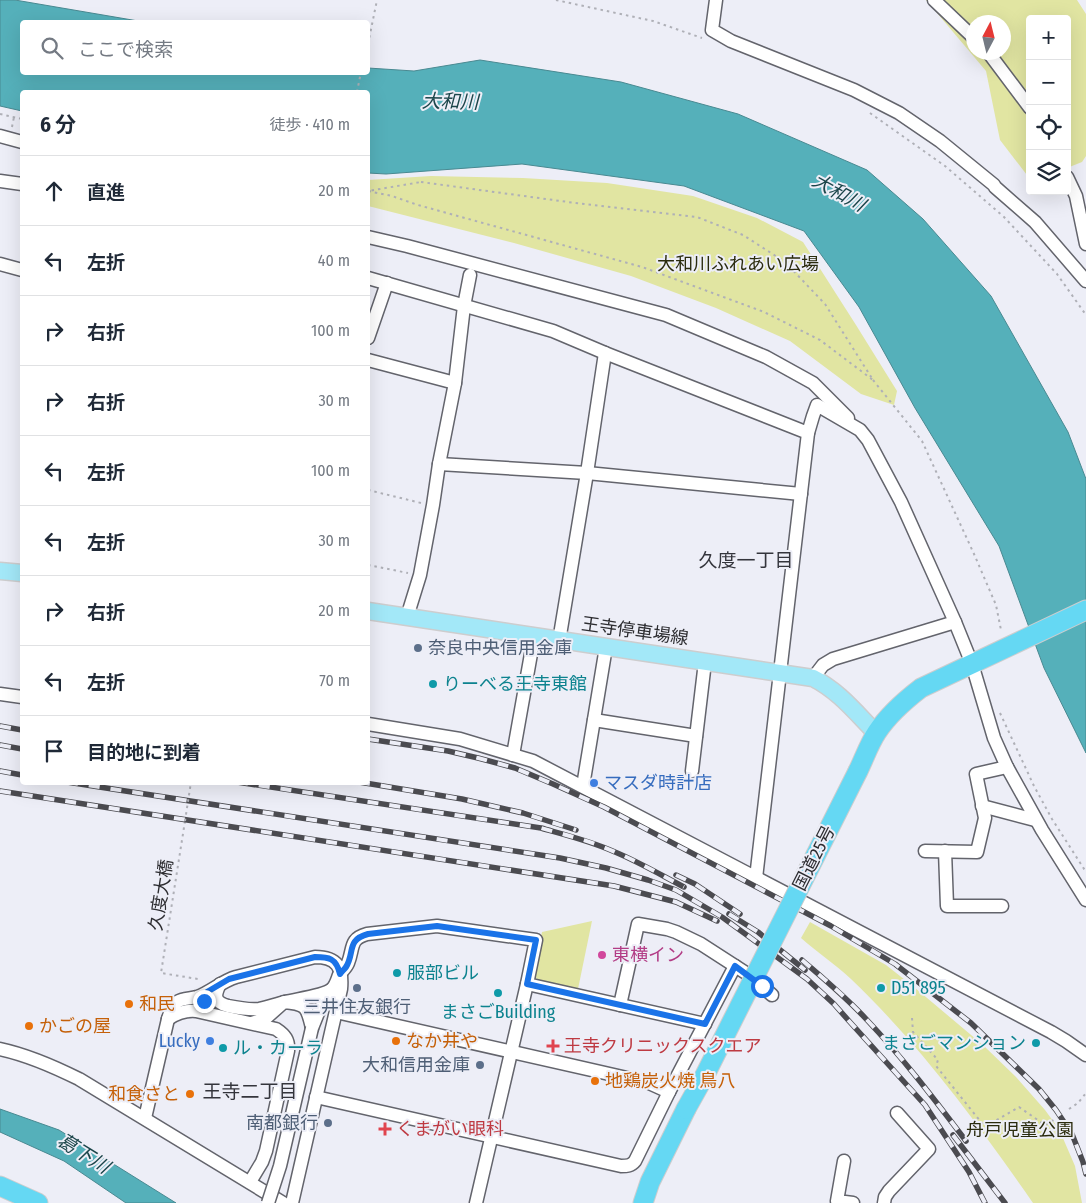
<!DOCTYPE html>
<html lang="ja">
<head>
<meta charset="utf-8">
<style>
	body { margin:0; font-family:"Fira Sans Condensed","Noto Sans JP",sans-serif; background:#f2f2f3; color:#1f2937 }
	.controls { position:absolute; right:15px; top:15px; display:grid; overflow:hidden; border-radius:5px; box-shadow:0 5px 20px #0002 }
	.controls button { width:45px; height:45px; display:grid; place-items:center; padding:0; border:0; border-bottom:1px solid #e0e1e3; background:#fff; color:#1f2937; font:25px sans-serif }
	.compass { position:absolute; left:966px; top:15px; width:45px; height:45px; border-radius:50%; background:#fff; box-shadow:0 5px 20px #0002; rotate:7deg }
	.stop { position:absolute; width:15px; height:15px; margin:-11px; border:4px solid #1a73e8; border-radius:50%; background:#fff }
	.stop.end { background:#1a73e8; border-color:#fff; box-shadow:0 1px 5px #0008 }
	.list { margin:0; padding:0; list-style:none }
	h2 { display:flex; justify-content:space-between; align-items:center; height:65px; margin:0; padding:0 20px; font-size:21px }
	h2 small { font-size:16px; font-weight:400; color:#747a83 }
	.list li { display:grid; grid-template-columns:32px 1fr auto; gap:15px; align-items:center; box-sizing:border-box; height:70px; padding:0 20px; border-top:1px solid #e0e1e3 }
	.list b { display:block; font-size:19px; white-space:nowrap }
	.list em { font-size:16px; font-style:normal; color:#747a83 }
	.icon { flex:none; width:28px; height:28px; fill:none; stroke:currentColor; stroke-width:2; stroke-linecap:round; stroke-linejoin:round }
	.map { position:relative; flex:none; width:1086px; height:1203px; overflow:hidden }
	.search { position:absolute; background:#fff; box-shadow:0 5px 20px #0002; left:20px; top:20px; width:350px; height:55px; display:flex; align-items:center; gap:12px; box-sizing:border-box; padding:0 18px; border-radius:5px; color:#747a83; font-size:19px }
	.panel { position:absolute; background:#fff; box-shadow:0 5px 20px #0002; left:20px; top:90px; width:350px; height:695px; border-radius:5px }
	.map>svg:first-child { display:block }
	.green { fill:#e1e5a2; fill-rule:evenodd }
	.water { fill:#55b0ba; stroke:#498991 }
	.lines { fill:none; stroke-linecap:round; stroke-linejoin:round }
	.minor-casing { stroke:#63646c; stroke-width:15 }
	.major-casing { stroke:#cdcdce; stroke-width:19 }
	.highway-casing { stroke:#cdcdce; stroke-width:21 }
	.path { stroke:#afb0b7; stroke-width:2; stroke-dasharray:2.5 4; stroke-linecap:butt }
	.minor { stroke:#fff; stroke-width:12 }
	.major { stroke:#a3e8f8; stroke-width:16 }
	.highway { stroke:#65d8f3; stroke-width:19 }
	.rail-casing { stroke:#4b4b50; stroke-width:5.5 }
	.rail { stroke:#edeef7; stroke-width:4; stroke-dasharray:11; stroke-linecap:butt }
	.minor-bridge-casing { stroke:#63646c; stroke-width:15; stroke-linecap:butt }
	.highway-bridge-casing { stroke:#cdcdce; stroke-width:21; stroke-linecap:butt }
	.path-bridge { stroke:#afb0b7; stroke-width:2; stroke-dasharray:2.5 4; stroke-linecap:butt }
	.minor-bridge { stroke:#fff; stroke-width:12 }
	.highway-bridge { stroke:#65d8f3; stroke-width:19 }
	.route { stroke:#1a73e8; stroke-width:6 }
	.service-dot { fill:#5c6f8a; stroke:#edeef7; stroke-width:2 }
	.culture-dot { fill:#0f9aa8; stroke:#edeef7; stroke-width:2 }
	.shop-dot { fill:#3f7fe0; stroke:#edeef7; stroke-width:2 }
	.hotel-dot { fill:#d1479c; stroke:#edeef7; stroke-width:2 }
	.food-dot { fill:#e8710a; stroke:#edeef7; stroke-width:2 }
	.health-dot { fill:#e0444e; stroke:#edeef7; stroke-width:2 }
	.labels { text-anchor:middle; stroke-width:4; stroke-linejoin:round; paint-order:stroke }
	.park-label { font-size:18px; fill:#2a2b0d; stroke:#edeef7 }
	.street-label { font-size:18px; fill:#2d2d31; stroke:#edeef7 }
	.service-label { font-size:18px; fill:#4e5e75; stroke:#edeef7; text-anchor:end }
	.culture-label { font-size:18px; fill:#0d838f; stroke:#edeef7; text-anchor:start }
	.shop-label { font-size:18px; fill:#366cbe; stroke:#edeef7; text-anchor:start }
	.hotel-label { font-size:18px; fill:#b23c85; stroke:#edeef7; text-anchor:start }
	.food-label { font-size:18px; fill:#c56008; stroke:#edeef7; text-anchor:start }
	.health-label { font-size:18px; fill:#be3a42; stroke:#edeef7; text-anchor:start }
	.water-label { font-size:19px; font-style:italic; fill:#1b454a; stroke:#edeef7 }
	.neighbourhood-label { font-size:19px; fill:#34353c; stroke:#edeef7 }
</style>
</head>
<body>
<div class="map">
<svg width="1086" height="1203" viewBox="0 0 1086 1203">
	<rect width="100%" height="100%" fill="#edeef7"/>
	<g class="green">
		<path d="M926,0H1077L1086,14V156L1082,162L1067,168V19H1030V179L1000,140L986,71ZM974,22H1004V52H974Z"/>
		<path d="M431,176L523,178L607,183L693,196L757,218L803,242L856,325L897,391L894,405L861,394L790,341L716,308L631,276L514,243L368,206V180Z"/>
		<path d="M592,921L578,989L538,980L533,974L542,932Z"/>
		<path d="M810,922L886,965L914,987L983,1045L1016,1077L1045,1110L1059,1129L1075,1166L1082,1203H1033C978,1124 921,1046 851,979C835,964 817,952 801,938Z"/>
	</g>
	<g class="water">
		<path d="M0,0H15L144,22H22V72H368V68L414,71L480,60L621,82L738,114L867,170L923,219L991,296L1068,432L1086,479V753L1044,668L999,546L915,408L859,307L804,231L684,186L522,164L386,174L368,173V92H22V111L0,106Z"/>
		<path d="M0,1109L59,1130L176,1203H126L64,1161L0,1132Z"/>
	</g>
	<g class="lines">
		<defs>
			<g id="minor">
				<path d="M716,0L712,30L731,41L854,90L899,113L940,141L994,185L995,187L1035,222L1086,281"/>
				<path d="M934,0L974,38"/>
				<path d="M988,52L1030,108"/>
				<path d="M0,136L22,142"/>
				<path d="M1067,177L1076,196L1086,244"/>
				<path d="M0,181L22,184"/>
				<path d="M368,237L407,246L666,315L766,357L813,383L848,418"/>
				<path d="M0,264L22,270"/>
				<path d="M368,278L553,331L605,353L808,433L756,878"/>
				<path d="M368,338L387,283"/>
				<path d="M368,360L455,383"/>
				<path d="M808,433L813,416L817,405L860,430L868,440L901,502L955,622L972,664L994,738L1007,767L1042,830L1086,900"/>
				<path d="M439,464L587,473L801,494"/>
				<path d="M407,617L420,575L433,505L439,464L455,383L464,306L470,275"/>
				<path d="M559,641L587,473L605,353"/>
				<path d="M813,678L823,665L833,659L955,622"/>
				<path d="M0,694L22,697"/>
				<path d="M594,720L696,736"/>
				<path d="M368,724L460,739L533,761L1051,1032L1066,1041L1086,1055"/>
				<path d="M513,755L534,637"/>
				<path d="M692,771L705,662"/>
				<path d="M583,786L606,647"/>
				<path d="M982,806L1035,820"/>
				<path d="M925,851L977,852L985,818L976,774L1007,767"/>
				<path d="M945,851L947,906H1002"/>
				<path d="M220,984C214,996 214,1002 228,1006C238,1008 249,1010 259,1009C267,1008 276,1004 285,1002C296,999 324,996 332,989C336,985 337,980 339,975C342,971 346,968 348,963C354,948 349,939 367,934L437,926L536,940L527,984L476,1203"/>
				<path d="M527,984L705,1024"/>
				<path d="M620,1005L638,924L667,929L676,932L701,944L749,975L772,995"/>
				<path d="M336,1012L649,1083L669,1092"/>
				<path d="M168,1019C177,1013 185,1010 196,1011L276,1029C285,1035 289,1040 288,1051L266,1151L262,1162L250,1182"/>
				<path d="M252,1023L266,1018L284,1002C306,1004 307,1006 312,1028"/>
				<path d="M312,1028L318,1013L331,990"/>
				<path d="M0,1049C28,1055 53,1066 79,1079L283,1203"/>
				<path d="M316,1097L621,1166C627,1166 631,1166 635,1161L669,1092L735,966"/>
				<path d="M145,1118L168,1019C170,1012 172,1006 177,1002C183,998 190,999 197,997C211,992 222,981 236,977L315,957C337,957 343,967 341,989L292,1203"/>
				<path d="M844,1161L837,1201L853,1203"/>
				<path d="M884,1203L885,1197L889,1191L929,1149L897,1113"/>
			</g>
			<g id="major">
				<path d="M0,571L22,573"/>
				<path d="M368,611L813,678C839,691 856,713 876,733"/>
			</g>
			<g id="highway">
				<path d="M858,771C864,759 869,744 877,732C889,714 904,701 921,688L1086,610"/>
				<path d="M0,1186L38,1203"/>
				<path d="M643,1203L650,1182L686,1109"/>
			</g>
		</defs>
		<use href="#minor" class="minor-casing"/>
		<use href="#major" class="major-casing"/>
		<use href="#highway" class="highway-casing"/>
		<g class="path">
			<path d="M556,0L653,21L702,38"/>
			<path d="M368,44L377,0"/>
			<path d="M357,92L361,72"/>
			<path d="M870,113L945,166L1004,217L1057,274L1086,315"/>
			<path d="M0,114L22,119"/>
			<path d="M12,127L14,117"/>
			<path d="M421,182L568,202L697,217L743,235L785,262L825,304L873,380L820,340L764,312L642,267L418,205L392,196L368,191Z"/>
			<path d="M873,380L922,441L974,554L996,605L1001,630"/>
			<path d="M368,490L421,503"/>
			<path d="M368,565L408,573"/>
			<path d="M1000,713L1034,786L1052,819L1086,872"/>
			<path d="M185,821L161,973L198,979"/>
			<path d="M912,1018L913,1032L938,1060L936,1066L985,1127L1019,1107L1045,1125L1057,1118"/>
			<path d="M1069,1109L1078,1103L1086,1093"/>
		</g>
		<use href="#minor" class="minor"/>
		<use href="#major" class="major"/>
		<use href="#highway" class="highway"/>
		<defs>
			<g id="rail">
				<path d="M0,726L22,730"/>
				<path d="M368,739L448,751L478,758L515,768L553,784L604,807L831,926L895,964L971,1023L1039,1089L1056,1110L1072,1134L1083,1162L1086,1174"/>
				<path d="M0,745L22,749"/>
				<path d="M0,771L22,775"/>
				<path d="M67,782L560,858L606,868L648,880L676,890L722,917L807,979L834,1004L849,1021L925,1105L969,1172L985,1203"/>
				<path d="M237,782L541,828C566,835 591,841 615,852C639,862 661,875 684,887"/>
				<path d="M359,782L462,799L523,813L576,830"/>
				<path d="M0,791L614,886L676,902L717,921"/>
				<path d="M676,875L695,884L740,914"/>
				<path d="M729,914L758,932L805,970"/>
				<path d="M802,960C824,979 847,998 867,1020C903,1058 934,1099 966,1141"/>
				<path d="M953,1135L1005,1203"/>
			</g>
		</defs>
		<use href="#rail" class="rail-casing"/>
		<use href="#rail" class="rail"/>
		<defs>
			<path id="minor-bridge" d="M268,1203L280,1166L312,1028"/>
			<path id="highway-bridge" d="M686,1109L705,1075L858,771"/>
		</defs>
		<use href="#minor-bridge" class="minor-bridge-casing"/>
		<use href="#highway-bridge" class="highway-bridge-casing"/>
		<path class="path-bridge" d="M185,821L191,782"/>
		<use href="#minor-bridge" class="minor-bridge"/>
		<use href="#highway-bridge" class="highway-bridge"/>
	</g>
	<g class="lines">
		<path class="route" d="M204,1001L207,992L229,979L315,957C329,957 336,958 340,974C342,971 344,970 346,967C355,953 346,940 368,934L437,926L536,940L527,984L705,1024L735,966L762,986"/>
	</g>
	<g class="service-dot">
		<circle cx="418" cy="648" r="5"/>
		<circle cx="357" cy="988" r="5"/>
		<circle cx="480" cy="1065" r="5"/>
		<circle cx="328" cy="1123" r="5"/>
	</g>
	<g class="culture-dot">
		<circle cx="433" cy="684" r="5"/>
		<circle cx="397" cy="973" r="5"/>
		<circle cx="881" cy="988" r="5"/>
		<circle cx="498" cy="993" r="5"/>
		<circle cx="1036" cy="1043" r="5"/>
		<circle cx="223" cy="1048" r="5"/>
	</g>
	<g class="shop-dot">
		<circle cx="594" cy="783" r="5"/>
		<circle cx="210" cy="1041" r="5"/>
	</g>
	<circle class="hotel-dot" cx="602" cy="955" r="5"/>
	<g class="food-dot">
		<circle cx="129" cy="1004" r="5"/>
		<circle cx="29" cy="1026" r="5"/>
		<circle cx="396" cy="1041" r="5"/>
		<circle cx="595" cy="1081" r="5"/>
		<circle cx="190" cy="1094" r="5"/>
	</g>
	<g class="health-dot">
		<path d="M550.5 1038.5h5v5h5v5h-5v5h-5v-5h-5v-5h5z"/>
		<path d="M382.5 1121.5h5v5h5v5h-5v5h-5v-5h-5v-5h5z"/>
	</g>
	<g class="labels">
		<g class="park-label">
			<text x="738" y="270">大和川ふれあい広場</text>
			<text x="1020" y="1136">舟戸児童公園</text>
		</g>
		<g class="street-label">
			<text transform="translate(635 631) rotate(8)" y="6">王寺停車場線</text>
			<text transform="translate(814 858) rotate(-63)" y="6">国道25号</text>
			<text transform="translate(161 895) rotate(-81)" y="6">久度大橋</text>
		</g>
		<g class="service-label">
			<text x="428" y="654" text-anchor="start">奈良中央信用金庫</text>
			<text x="357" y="1013" text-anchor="middle">三井住友銀行</text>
			<text x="470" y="1071">大和信用金庫</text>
			<text x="318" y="1129">南都銀行</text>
		</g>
		<g class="culture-label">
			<text x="443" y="690">りーべる王寺東館</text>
			<text x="407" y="979">服部ビル</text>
			<text x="891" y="994">D51 895</text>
			<text x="498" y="1018" text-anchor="middle">まさごBuilding</text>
			<text x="1026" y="1049" text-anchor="end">まさごマンション</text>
			<text x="233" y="1054">ル・カーラ</text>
		</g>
		<g class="shop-label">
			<text x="604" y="789">マスダ時計店</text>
			<text x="200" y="1047" text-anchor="end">Lucky</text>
		</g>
		<g class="hotel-label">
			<text x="612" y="961">東横イン</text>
		</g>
		<g class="food-label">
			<text x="139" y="1010">和民</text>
			<text x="39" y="1032">かごの屋</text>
			<text x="406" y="1047">なか井や</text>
			<text x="605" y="1087">地鶏炭火焼 鳥八</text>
			<text x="180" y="1100" text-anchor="end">和食さと</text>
		</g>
		<g class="health-label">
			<text x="564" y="1052">王寺クリニックスクエア</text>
			<text x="396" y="1135">くまがい眼科</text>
		</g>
		<g class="water-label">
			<text transform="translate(450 101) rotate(1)" y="7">大和川</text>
			<text transform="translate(839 192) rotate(29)" y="7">大和川</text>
			<text transform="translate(84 1153) rotate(32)" y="7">葛下川</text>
		</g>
		<g class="neighbourhood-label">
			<text x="746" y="567">久度一丁目</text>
			<text x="250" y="1098">王寺二丁目</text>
		</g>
	</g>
</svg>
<div class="controls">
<button>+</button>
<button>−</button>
<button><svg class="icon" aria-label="locate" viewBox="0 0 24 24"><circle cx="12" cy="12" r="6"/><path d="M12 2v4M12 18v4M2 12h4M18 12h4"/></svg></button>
<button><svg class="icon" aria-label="layers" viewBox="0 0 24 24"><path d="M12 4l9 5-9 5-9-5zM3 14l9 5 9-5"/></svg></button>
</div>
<svg class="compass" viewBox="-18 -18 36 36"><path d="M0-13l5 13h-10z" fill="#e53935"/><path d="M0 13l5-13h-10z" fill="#747a83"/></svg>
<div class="stop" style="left:762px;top:986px"></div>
<div class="stop end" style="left:204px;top:1001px"></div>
<div class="search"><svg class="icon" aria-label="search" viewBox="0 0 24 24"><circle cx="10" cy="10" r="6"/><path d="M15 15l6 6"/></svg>ここで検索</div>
<section class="panel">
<h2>6 分<small>徒歩 · 410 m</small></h2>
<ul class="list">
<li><svg class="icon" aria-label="ahead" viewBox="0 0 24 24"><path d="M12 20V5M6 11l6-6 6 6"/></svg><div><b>直進</b></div><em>20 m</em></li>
<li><svg class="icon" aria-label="left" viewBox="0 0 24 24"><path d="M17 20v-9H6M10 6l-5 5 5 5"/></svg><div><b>左折</b></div><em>40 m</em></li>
<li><svg class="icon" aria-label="right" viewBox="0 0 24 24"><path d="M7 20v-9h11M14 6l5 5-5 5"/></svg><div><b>右折</b></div><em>100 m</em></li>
<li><svg class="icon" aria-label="right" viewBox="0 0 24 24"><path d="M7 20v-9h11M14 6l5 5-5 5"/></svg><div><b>右折</b></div><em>30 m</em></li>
<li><svg class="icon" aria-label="left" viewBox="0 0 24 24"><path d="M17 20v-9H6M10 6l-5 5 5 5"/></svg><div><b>左折</b></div><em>100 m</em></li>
<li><svg class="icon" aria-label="left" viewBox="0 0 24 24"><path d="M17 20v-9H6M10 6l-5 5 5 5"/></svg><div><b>左折</b></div><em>30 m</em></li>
<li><svg class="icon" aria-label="right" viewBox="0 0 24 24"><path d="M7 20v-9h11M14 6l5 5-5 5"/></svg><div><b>右折</b></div><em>20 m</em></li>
<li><svg class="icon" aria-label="left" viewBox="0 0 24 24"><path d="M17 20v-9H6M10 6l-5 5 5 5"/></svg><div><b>左折</b></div><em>70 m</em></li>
<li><svg class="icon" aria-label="arrive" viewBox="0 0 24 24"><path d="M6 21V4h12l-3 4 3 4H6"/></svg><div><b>目的地に到着</b></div></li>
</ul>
</section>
</div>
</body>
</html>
